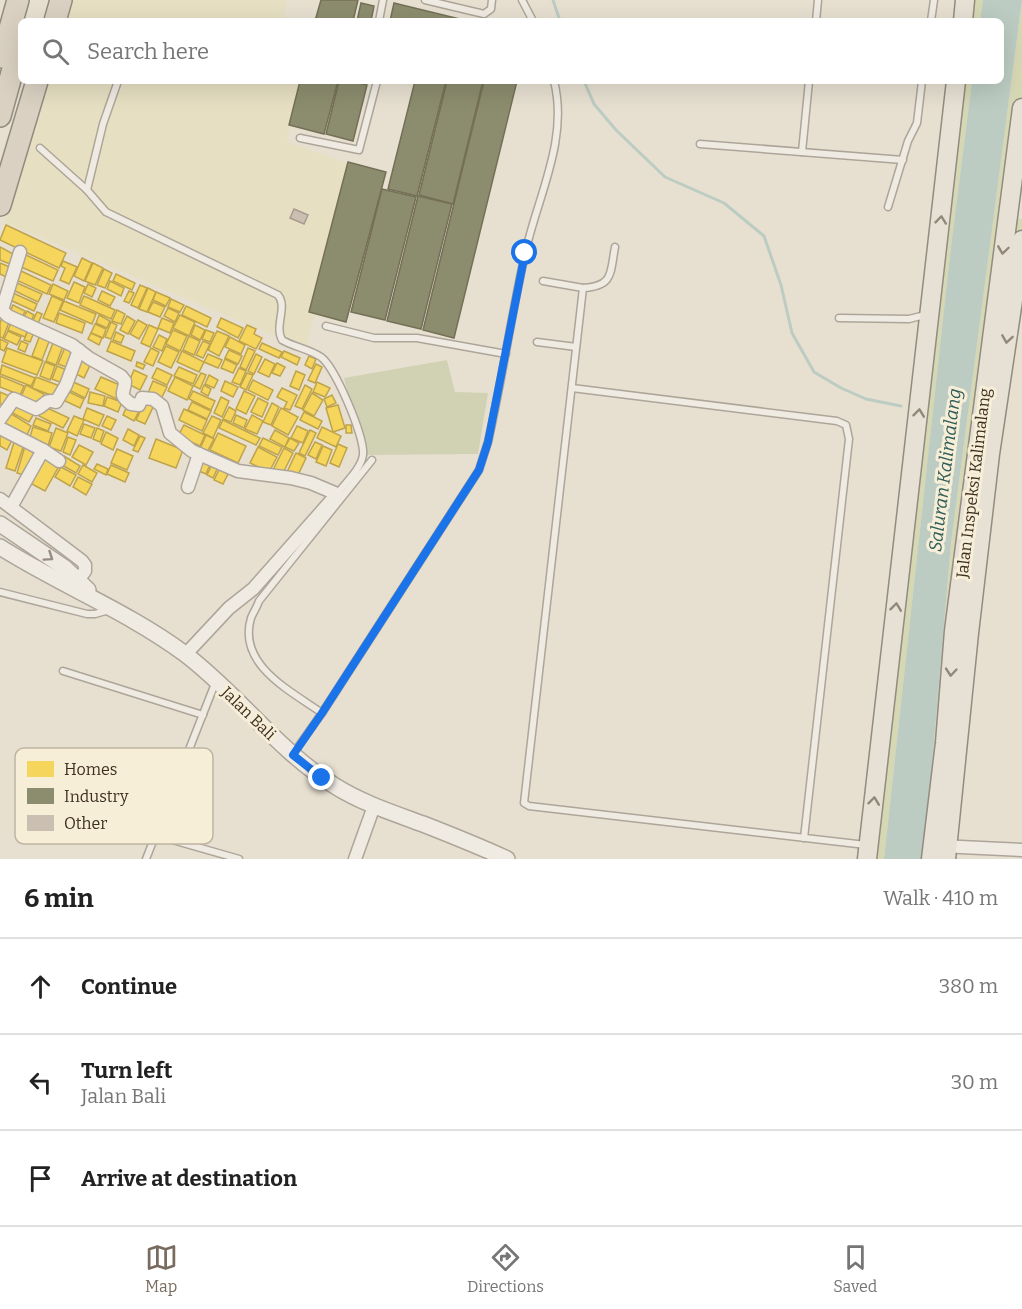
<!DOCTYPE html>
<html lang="en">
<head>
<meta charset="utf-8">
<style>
	body { margin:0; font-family:Bitter,serif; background:#f2f2f2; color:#222 }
	.stop { position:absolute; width:18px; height:18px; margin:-14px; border:4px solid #1a73e8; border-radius:50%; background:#fff }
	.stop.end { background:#1a73e8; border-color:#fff; box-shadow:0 2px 6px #0008 }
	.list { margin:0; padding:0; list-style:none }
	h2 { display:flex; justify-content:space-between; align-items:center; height:78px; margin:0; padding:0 24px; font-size:26px }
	h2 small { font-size:20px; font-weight:400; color:#767676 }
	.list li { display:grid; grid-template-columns:39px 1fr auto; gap:18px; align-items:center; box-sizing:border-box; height:96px; padding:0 24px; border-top:2px solid #e0e0e0 }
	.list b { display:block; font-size:22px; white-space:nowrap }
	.list p { margin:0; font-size:20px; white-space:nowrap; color:#767676 }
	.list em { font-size:20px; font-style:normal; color:#767676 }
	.icon { flex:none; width:33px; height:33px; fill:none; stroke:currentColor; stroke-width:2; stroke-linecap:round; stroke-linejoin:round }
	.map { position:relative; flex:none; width:1022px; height:859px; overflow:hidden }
	.search { position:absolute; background:#fff; box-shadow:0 6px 24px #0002; left:18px; right:18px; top:18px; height:66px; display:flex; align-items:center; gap:15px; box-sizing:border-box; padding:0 21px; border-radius:9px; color:#767676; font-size:22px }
	.sheet { height:366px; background:#fff }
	nav { display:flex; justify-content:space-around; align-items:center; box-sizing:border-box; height:84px; border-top:2px solid #e0e0e0; background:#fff; font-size:16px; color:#767676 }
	nav a { display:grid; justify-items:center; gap:3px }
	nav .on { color:#786c5e }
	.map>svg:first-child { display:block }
	.farmland { fill:#e6dfc2 }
	.green { fill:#d6d7b3 }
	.cemetery { fill:#d1d1b3 }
	.water { fill:#bcccc2 }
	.homes { fill:#f6d55c; stroke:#bea34a; stroke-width:1.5 }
	.industry { fill:#8c8c6e; stroke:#747057; stroke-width:1.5 }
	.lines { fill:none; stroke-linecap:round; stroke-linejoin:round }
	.stream { stroke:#bcccc2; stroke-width:3 }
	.building { fill:#cbbfb2; stroke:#a89c90; stroke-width:1.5 }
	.service-casing { stroke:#ada599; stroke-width:9 }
	.minor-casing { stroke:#ada599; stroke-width:15 }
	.tertiary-casing { stroke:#ada599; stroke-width:18 }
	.primary-casing { stroke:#928b80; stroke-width:21 }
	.motorway-casing { stroke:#928b80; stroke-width:24 }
	.service { stroke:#efebe3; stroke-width:6 }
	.minor { stroke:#efebe3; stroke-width:12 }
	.tertiary { stroke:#efebe3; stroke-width:15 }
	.primary { stroke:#e6e1d4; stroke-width:18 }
	.motorway { stroke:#dad1c2; stroke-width:21 }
	.oneway { stroke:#92887a }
	.oneway2 { stroke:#968c82 }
	.route { stroke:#1a73e8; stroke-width:8 }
	.labels { text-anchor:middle; stroke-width:6; stroke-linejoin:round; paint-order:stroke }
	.street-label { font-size:16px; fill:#3d2e20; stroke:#f7eed8 }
	.water-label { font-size:18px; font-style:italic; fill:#2f5d5a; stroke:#f7eed8 }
	.key { fill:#f7eed8; stroke:#bfb4a1; stroke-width:1.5 }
	.key-label { font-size:16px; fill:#3d2e20 }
</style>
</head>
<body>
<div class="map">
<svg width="1022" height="859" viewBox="0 0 1022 859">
	<rect width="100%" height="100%" fill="#e7e0d1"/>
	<g class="farmland">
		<path d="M73,0H281L287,1L284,21H67Z"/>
		<path d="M48,81H299L287,142L353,165L306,349L4,222Z"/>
	</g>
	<g class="green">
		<path d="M965,0H983L980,21H963Z"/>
		<path d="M1022,0V108L1008,216L1022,219V240L924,859L951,543Z"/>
		<path d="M956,81H972L950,255L884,859H867Z"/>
	</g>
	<path class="cemetery" d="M447,360L455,392L488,393L478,454L363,455L344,378Z"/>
	<path class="water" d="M983,0H1022L951,543L924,859H884L950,255L972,81H1001V21H980Z"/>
	<g class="homes">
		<path d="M6,225L66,253L59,268L0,240Z"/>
		<path d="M0,247L15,255L10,264L0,260Z"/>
		<path d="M24,254L58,270L53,281L19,266Z"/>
		<path d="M82,258L92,263L84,281L74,276Z"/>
		<path d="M63,261L77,267L69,284L60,280L65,268L61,266Z"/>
		<path d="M0,263L12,268L8,278L0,274Z"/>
		<path d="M93,263L103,268L95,285L85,281Z"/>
		<path d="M104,269L112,273L105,288L97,285Z"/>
		<path d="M19,270L51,285L47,294L14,279Z"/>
		<path d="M116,274L135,283L132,290L113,281Z"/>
		<path d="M110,281L124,288L121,296L107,289Z"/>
		<path d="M74,282L85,287L79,303L67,298Z"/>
		<path d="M17,283L42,294L38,302L13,290Z"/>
		<path d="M53,284L68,291L64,300L49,294Z"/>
		<path d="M88,284L96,288L92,297L84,293Z"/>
		<path d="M140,285L147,288L138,308L131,305Z"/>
		<path d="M148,288L156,292L147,312L139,309Z"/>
		<path d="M102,291L115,297L110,306L98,300Z"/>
		<path d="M129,291L134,293L129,303L124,301Z"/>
		<path d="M156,292L170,298L166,306L153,300Z"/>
		<path d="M13,293L37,304L34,311L10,300Z"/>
		<path d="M52,296L63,301L54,322L43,318Z"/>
		<path d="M84,296L115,310L111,319L80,305Z"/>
		<path d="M171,299L184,305L180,312L168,307Z"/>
		<path d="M64,301L96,314L92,324L60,310Z"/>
		<path d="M153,302L165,307L160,317L148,312Z"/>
		<path d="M13,305L25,311L22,318L10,312Z"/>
		<path d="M186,306L211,318L207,327L182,315Z"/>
		<path d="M168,308L179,313L175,322L164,316Z"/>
		<path d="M117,310L125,314L121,324L112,321Z"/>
		<path d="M27,311L34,315L30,323L23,319Z"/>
		<path d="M37,312L42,314L37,326L32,323Z"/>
		<path d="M59,313L85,323L82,333L56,323Z"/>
		<path d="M99,315L110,321L107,328L96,323Z"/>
		<path d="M180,315L195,322L189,336L173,328Z"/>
		<path d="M127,316L135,321L128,334L120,330Z"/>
		<path d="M2,317L10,320L3,338L0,337V323Z"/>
		<path d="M162,318L174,323L170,333L158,328Z"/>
		<path d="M221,318L243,328L238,338L217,327Z"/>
		<path d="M138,320L147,325L139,339L130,334Z"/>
		<path d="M12,321L29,328L25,337L8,330Z"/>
		<path d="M111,322L117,325L111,339L105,337Z"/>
		<path d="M95,324L106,329L103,338L91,333Z"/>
		<path d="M149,325L158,329L150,347L141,343Z"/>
		<path d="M195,325L205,330L200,340L191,335Z"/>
		<path d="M247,325L256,329L254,334L262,338L256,349L239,341Z"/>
		<path d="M29,328L35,330L30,342L24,340Z"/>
		<path d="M173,330L187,336L180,351L166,344Z"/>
		<path d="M206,330L214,333L210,342L202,339Z"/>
		<path d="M8,331L21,337L17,345L4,339Z"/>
		<path d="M217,331L229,336L219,356L208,350Z"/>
		<path d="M116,332L124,336L121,343L113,340Z"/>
		<path d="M91,333L102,338L99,345L88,339Z"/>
		<path d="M40,335L50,339L42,360L32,356Z"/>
		<path d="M159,335L167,339L162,351L153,347Z"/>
		<path d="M189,336L200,341L194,355L183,350Z"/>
		<path d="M230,337L245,345L241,354L225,347Z"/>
		<path d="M0,339L8,343L4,351L0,349Z"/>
		<path d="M21,341L28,344L25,352L18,349Z"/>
		<path d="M111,341L135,351L131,361L107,351Z"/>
		<path d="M203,341L210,344L203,358L196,355Z"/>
		<path d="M53,343L63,346L56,365L46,361Z"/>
		<path d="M262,343L282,352L279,358L259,349Z"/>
		<path d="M66,345L77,349L69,368L58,364Z"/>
		<path d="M166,346L179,352L171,368L158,362Z"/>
		<path d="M7,348L43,361L37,375L2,362Z"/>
		<path d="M151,348L159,352L153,366L144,362Z"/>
		<path d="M248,348L255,351L246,370L240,367Z"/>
		<path d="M229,350L242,356L238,364L225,358Z"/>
		<path d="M182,351L204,362L199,372L177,362Z"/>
		<path d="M284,351L300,358L297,365L281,357Z"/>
		<path d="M208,354L222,360L218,368L204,362Z"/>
		<path d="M256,354L262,357L254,374L248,371Z"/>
		<path d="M80,355L92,361L84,378L72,372Z"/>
		<path d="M309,356L316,359L312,369L305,365Z"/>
		<path d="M225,359L237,365L233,373L221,368Z"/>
		<path d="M265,359L275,364L269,377L258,372Z"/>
		<path d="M45,362L55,366L50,380L40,376Z"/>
		<path d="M137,362L145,365L143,369L136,366Z"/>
		<path d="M277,363L285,367L280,376L272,373Z"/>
		<path d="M316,364L322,367L315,383L308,380Z"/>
		<path d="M2,365L35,378L31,386L0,374Z"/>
		<path d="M57,366L69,371L65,384L52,379Z"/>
		<path d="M179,367L197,375L193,384L174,376Z"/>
		<path d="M157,368L172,375L167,385L152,378Z"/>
		<path d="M239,368L246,371L240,385L232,382Z"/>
		<path d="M134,370L147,376L140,390L128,384Z"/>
		<path d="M296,371L305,375L299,390L290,386Z"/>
		<path d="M201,373L206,375L200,389L194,386Z"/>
		<path d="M247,373L253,375L246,390L240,387Z"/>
		<path d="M209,375L218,380L214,388L205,384Z"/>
		<path d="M0,376L24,386L20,395L0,387Z"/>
		<path d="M36,377L60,386L56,397L32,388Z"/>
		<path d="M101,377L122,386L117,399L95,389Z"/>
		<path d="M175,377L193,386L187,400L168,391Z"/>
		<path d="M253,380L273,390L268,400L248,390Z"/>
		<path d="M71,381L89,389L85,398L67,389Z"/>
		<path d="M153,381L167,387L161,399L148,393Z"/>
		<path d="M225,381L238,387L233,397L221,391Z"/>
		<path d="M317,382L330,388L325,397L313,392Z"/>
		<path d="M26,385L44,394L39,405L21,397Z"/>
		<path d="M204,385L211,389L208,396L201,392Z"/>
		<path d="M305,385L312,389L302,409L295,406Z"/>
		<path d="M282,388L297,395L290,410L284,408L287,402L277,397Z"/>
		<path d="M67,391L84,399L80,408L63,400Z"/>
		<path d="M193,391L215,401L211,410L189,399Z"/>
		<path d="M244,391L255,396L246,414L236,409Z"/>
		<path d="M0,392L11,397L7,406L0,404Z"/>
		<path d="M90,392L105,396L103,406L88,403Z"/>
		<path d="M312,393L323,400L314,416L303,410Z"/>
		<path d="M332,395L336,403L327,407L324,399Z"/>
		<path d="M107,397L122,402L118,412L104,406Z"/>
		<path d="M221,397L229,401L222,417L214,413Z"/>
		<path d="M258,398L268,403L262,417L251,412Z"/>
		<path d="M15,400L35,412L29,422L9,411Z"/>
		<path d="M145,401L154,405L145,424L136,420Z"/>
		<path d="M192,402L211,411L207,419L188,410Z"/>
		<path d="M272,403L279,407L271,425L263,422Z"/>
		<path d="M338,405L345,428L333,432L326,408Z"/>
		<path d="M43,406L69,418L63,428L39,416Z"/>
		<path d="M127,406L139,411L134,421L123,415Z"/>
		<path d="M229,407L236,411L231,422L223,419Z"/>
		<path d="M87,408L104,415L99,426L83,419Z"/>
		<path d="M281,408L298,417L288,435L272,426Z"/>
		<path d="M184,409L207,420L202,431L179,420Z"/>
		<path d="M304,412L322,421L318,429L300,420Z"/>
		<path d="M10,413L31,426L26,437L4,424Z"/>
		<path d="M236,415L247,420L244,428L233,423Z"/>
		<path d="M252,415L263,421L257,434L245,429Z"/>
		<path d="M74,416L84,420L77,436L67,431Z"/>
		<path d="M107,416L116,420L111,430L102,426Z"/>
		<path d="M212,416L221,420L213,438L203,433Z"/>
		<path d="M36,418L51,424L48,431L33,425Z"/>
		<path d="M223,420L260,438L256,445L219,428Z"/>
		<path d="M84,424L95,428L91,438L80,434Z"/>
		<path d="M184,425L205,435L200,446L178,436Z"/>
		<path d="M346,425H351L352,433H346Z"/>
		<path d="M297,426L308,431L303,443L291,438Z"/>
		<path d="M33,427L52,433L48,446L29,440Z"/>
		<path d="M322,427L341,436L336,447L317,438Z"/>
		<path d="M56,428L68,433L61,451L49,447Z"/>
		<path d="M97,428L104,431L100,442L93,439Z"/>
		<path d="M128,429L139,435L134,446L123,440Z"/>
		<path d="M275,430L289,438L285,447L270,439Z"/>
		<path d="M310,430L316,433L305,456L299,453Z"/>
		<path d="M0,431L13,438L7,450L0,446Z"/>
		<path d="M106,432L118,438L113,450L101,444Z"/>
		<path d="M218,433L246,446L238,463L210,450Z"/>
		<path d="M206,435L214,439L207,452L200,449Z"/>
		<path d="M140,436L145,438L138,452L133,450Z"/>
		<path d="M68,437L76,440L70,455L63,452Z"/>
		<path d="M263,438L282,447L278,455L259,446Z"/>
		<path d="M290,438L299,443L294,451L285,447Z"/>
		<path d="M15,439L25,442L15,471L6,468Z"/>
		<path d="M156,439L183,450L176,468L149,458Z"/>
		<path d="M315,442L322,445L316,459L308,455Z"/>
		<path d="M338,444L347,448L339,467L330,463Z"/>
		<path d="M79,445L93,452L86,465L72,457Z"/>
		<path d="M25,446L35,449L27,476L17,473Z"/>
		<path d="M323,446L332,450L326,466L316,462Z"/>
		<path d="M258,447L277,457L269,472L250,463Z"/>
		<path d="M284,448L293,453L282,475L273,470Z"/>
		<path d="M117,449L133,456L127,470L111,463Z"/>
		<path d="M296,453L306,458L297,477L287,472Z"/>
		<path d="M64,456L80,466L76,473L60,464Z"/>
		<path d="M44,458L59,466L45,491L30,483Z"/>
		<path d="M204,459L211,462L206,474L199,471Z"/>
		<path d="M213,462L219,465L213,478L207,475Z"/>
		<path d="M97,464L108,469L106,475L94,469Z"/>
		<path d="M83,465L97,473L92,482L78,474Z"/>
		<path d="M111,465L129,473L125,482L107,474Z"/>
		<path d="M221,466L230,470L223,484L214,480Z"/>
		<path d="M61,467L76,475L70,486L55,477Z"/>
		<path d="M78,477L92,484L86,495L73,487Z"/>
	</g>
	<g class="industry">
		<path d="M321,0H358L353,21H315Z"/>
		<path d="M361,3L374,6L371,21H357Z"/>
		<path d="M394,3L460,19V21H390Z"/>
		<path d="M300,81H338L324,134L289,125Z"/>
		<path d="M339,81H351L367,85L353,141L326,134Z"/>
		<path d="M415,81H446L417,196L388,189Z"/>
		<path d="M447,81H483L453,204L419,195Z"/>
		<path d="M484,81H517L454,338L423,330Z"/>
		<path d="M348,162L386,172L346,322L309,312Z"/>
		<path d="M382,189L416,197L385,320L351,312Z"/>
		<path d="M418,196L452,204L421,329L387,321Z"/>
	</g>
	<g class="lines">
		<g class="stream">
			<path d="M553,0L560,21"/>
			<path d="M584,81L594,104L616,130L665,177L724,203L764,236L781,285L792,333L814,372L841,388L866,399L901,406"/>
		</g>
	</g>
	<path class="building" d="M294,209L308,215L304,224L290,218Z"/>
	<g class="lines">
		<defs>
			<g id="service">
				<path d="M425,0L484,14L491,9L492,0"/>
				<path d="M522,0L533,21"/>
				<path d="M379,21L383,0"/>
				<path d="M816,21L818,0"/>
				<path d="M931,21L934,0"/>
				<path d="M118,81L103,124L87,190L106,212L278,295C288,307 274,325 282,340C294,347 309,349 321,357C335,367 365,437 363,455C361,469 345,483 337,494"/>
				<path d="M300,138L359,150L377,81"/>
				<path d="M700,144L903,160"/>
				<path d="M40,148L87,190"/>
				<path d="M802,152L809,81"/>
				<path d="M888,207L908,141L917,123L922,81"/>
				<path d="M615,247C610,273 614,286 583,288L524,803L529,806L866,845"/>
				<path d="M543,281L583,288"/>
				<path d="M839,318L909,319L925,315"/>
				<path d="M326,326L374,338H417L506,354"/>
				<path d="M537,342L576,347"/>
				<path d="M572,388L837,421L846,425L849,439L804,838"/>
				<path d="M0,592L87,614H95L109,610"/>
				<path d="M63,671L203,715"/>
				<path d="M322,713L479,470L488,442C502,380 511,317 525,254C537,198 569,140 554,81"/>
				<path d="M293,754L322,713C291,691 237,665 251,618C253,613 257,607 259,601L372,460"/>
				<path d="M92,811L155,835L239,859"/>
				<path d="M146,859L216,681"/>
			</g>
			<g id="minor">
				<path d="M20,252L2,310L8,316L72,345L89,358L121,376L125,381C125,394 117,393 131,404L139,405L142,398L153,399L162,406L170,433L192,451L238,471L291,478L311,483L337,494L253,589L229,608L185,655"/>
				<path d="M0,419L14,399L36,409C45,406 45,398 56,402L66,385L79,350"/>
				<path d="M0,428L43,450L59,461"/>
				<path d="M188,487L199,454"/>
				<path d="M0,499L82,561L85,565V571L78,580"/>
				<path d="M11,507L43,450"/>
				<path d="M940,846L1022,850"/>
				<path d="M355,859L374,806"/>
			</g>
			<g id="tertiary">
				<path d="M0,524L65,568L88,590"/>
				<path d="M0,547C60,585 127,611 185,654C238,694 278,751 335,786C362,803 393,813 423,824C451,835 479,846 507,859"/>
			</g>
			<g id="primary">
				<path d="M963,21L965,0"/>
				<path d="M867,859L956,81"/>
				<path d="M931,859L945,743L954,631L1022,108"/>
				<path d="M946,859L969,633L990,454L1022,240"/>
			</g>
			<g id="motorway">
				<path d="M55,21L61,0"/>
				<path d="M2,57L18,0"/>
				<path d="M0,116L21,40"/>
				<path d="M0,205L37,81"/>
			</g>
		</defs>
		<use href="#service" class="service-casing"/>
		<use href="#minor" class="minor-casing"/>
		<use href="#tertiary" class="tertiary-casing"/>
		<use href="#primary" class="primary-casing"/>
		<use href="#motorway" class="motorway-casing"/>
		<use href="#service" class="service"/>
		<use href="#minor" class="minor"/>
		<use href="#tertiary" class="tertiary"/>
		<use href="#primary" class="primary"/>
		<use href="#motorway" class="motorway"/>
	</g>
	<defs><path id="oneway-chevron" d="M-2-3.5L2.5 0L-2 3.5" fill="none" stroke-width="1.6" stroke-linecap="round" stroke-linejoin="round" transform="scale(1.5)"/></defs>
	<g class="oneway">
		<use href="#oneway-chevron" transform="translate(941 220) rotate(-84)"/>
		<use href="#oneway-chevron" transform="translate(1003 250) rotate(98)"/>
		<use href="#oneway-chevron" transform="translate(1007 339) rotate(99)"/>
		<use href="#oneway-chevron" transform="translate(919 413) rotate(-83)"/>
		<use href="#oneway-chevron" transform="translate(896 607) rotate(-83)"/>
		<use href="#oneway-chevron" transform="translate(951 672) rotate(95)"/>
		<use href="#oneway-chevron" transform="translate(874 801) rotate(-83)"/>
	</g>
	<use class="oneway2" href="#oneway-chevron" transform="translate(49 557) rotate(34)"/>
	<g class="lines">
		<path class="route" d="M322,778L293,755L322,713L479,470L488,442L525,253"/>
	</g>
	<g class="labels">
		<g class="street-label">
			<text transform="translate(973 483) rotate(-83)" y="6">Jalan Inspeksi Kalimalang</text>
			<text transform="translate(249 713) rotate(44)" y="6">Jalan Bali</text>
		</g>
		<g class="water-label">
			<text transform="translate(945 470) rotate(-83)" y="6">Saluran Kalimalang</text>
		</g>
	</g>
	<rect x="15" y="748" width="198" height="96" rx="9" class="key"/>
	<rect x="27" y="761" width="27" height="16" fill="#f6d55c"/>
	<rect x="27" y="788" width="27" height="16" fill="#8c8c6e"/>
	<rect x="27" y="815" width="27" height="16" fill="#cbbfb2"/>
	<g class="key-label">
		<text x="64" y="775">Homes</text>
		<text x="64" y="802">Industry</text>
		<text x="64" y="829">Other</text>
	</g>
</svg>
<div class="stop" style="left:525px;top:253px"></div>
<div class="stop end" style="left:322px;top:778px"></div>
<div class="search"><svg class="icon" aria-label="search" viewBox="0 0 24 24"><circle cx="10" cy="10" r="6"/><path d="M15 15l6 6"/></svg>Search here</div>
</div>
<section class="sheet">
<h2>6 min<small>Walk · 410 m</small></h2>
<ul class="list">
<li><svg class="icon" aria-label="ahead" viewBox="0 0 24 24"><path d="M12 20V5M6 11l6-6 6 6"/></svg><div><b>Continue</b></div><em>380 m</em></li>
<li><svg class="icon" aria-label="left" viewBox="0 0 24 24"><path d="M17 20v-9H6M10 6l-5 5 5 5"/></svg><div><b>Turn left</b><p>Jalan Bali</p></div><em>30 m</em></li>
<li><svg class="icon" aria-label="arrive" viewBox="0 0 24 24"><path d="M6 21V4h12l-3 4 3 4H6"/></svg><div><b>Arrive at destination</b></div></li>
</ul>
</section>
<nav>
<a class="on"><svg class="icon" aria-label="map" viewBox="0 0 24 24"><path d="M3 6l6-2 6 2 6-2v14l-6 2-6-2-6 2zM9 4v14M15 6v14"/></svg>Map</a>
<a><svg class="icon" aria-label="directions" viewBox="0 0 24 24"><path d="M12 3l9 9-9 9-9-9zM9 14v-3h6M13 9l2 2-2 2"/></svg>Directions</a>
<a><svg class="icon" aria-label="saved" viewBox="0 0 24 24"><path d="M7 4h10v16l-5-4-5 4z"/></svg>Saved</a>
</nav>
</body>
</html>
